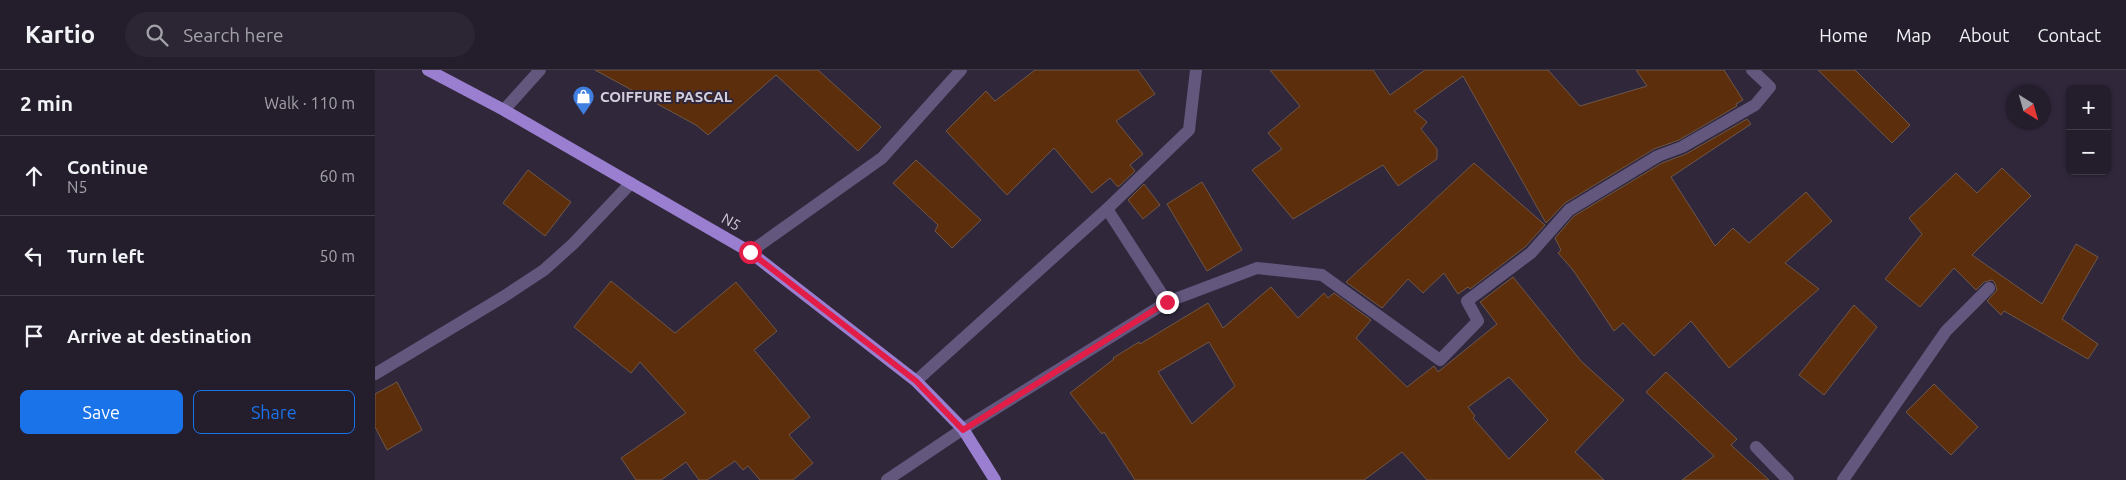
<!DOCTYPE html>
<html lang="en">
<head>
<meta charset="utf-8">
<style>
	body { margin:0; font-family:Ubuntu,sans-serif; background:#2c2634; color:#f1f3f6 }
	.controls { position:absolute; right:15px; top:15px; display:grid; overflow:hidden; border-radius:8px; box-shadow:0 1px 4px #0004 }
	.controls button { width:45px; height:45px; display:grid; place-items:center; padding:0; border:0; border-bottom:1px solid #413b48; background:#241d2c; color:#f1f3f6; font:25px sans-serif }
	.compass { position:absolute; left:1631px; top:15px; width:45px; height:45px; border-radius:50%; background:#241d2c; box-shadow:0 1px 4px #0004; rotate:143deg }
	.stop { position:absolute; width:15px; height:15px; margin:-11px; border:4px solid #e11d48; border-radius:50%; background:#fff }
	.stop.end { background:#e11d48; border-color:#fff; box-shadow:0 1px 5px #0008 }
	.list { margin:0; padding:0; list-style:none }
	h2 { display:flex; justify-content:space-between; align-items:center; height:65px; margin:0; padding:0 20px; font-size:21px }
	h2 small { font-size:16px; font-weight:400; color:#a3a2a9 }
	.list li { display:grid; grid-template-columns:32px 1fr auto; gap:15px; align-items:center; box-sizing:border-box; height:80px; padding:0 20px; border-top:1px solid #413b48 }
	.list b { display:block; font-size:19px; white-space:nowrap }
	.list p { margin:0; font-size:16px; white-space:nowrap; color:#a3a2a9 }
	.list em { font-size:16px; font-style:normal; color:#a3a2a9 }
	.actions { display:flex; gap:10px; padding:15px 20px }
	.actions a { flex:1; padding:11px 0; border:1px solid #1a73e8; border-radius:8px; text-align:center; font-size:18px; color:#1a73e8 }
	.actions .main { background:#1a73e8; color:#fff }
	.icon { flex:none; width:28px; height:28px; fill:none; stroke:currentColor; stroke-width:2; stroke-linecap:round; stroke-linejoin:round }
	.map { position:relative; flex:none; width:1751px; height:410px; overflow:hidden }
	header { display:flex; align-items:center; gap:30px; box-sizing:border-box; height:70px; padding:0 25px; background:#241d2c; border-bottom:1px solid #413b48 }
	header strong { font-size:24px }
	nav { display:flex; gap:28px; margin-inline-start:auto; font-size:18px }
	.search { width:350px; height:45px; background:#2c2634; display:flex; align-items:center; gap:12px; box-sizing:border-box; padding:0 18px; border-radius:28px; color:#a3a2a9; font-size:19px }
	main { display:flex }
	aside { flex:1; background:#241d2c }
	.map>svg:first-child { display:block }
	.building { fill:#5d2e0c; stroke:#6e5749; fill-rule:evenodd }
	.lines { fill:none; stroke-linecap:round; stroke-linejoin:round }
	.minor { stroke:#63577e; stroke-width:12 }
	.primary { stroke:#9a7fd0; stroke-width:12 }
	.route { stroke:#e11d48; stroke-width:6 }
	.labels { text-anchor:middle; stroke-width:4; stroke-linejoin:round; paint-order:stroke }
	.poi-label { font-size:15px; font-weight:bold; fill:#d4cfdc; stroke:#30273b; text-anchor:start }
	.street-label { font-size:15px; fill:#d4cfdc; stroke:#30273b }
</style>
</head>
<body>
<header>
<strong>Kartio</strong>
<div class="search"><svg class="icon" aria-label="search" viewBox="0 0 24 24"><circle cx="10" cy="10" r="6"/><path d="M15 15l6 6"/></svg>Search here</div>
<nav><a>Home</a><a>Map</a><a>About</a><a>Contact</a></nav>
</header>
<main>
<aside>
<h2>2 min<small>Walk · 110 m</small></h2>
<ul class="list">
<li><svg class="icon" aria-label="ahead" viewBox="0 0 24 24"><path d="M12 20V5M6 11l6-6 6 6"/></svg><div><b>Continue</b><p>N5</p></div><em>60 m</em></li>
<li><svg class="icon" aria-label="left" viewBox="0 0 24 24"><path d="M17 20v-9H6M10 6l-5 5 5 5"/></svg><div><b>Turn left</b></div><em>50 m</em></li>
<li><svg class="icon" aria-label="arrive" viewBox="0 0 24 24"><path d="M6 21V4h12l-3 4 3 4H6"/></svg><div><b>Arrive at destination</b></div></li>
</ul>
<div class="actions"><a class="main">Save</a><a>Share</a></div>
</aside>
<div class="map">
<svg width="1751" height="410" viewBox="0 0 1751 410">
	<rect width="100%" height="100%" fill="#30273b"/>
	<g class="building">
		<path d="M220,0H443L506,57L483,81L401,5L333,65L321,55Z"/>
		<path d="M660,0H763L780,24L741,51L768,84L755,95L760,101L743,117L735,108L717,123L679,78L632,125L571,61L611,21L620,31Z"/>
		<path d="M895,0H998L1015,25L1050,0H1173L1205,36L1272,16L1261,0H1349L1368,30L1361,34L1362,36L1304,70L1279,79L1190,133L1171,153L1088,6L1039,41L1052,52L1046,59L1062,79V89L1023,116L1008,95L918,149L877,100L907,79L893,63L925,36Z"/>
		<path d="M1443,0H1480L1535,55L1517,73Z"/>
		<path d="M1372,49L1376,54L1296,107L1340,176L1358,158L1374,173L1431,122L1457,151L1410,193L1444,219L1354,298L1316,251L1279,286L1248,253L1239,261L1198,200L1183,183L1186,180L1180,168L1199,146L1287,93L1311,84Z"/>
		<path d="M541,90L606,150L577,178L560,161L563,155L518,113Z"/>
		<path d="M1099,93L1170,155L1150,177L1095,219L1093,217L1083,224L1069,203L1048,223L1033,209L1007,238L971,212Z"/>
		<path d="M1627,98L1656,126L1597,185L1667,234L1701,174L1723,187L1687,249L1723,274L1713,289L1629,241L1626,245L1612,231L1622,220L1620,213L1617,210L1609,212L1601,220L1579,198L1545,237L1510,209L1547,164L1534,148L1581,103L1602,123Z"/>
		<path d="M153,100L196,132L170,166L128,133Z"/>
		<path d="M827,112L867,180L832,201L792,134Z"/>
		<path d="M769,114L785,135L768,149L753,130Z"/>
		<path d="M1138,207L1206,291L1249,330L1200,382L1229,410H1052L1027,382L989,410H760L729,362L727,364L695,323L739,289L738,288L764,272L765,274L833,233L848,258L896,217L923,248L949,223L953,228L959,223L996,250L981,268L1032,317L1059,296L1063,302L1122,254L1105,232ZM834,272L860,316L817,354L783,302ZM1134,307L1173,350L1134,389L1098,348L1100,346L1093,337Z"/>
		<path d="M236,211L300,263L361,212L402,261L379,280L435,347L414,365L438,393L418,410H385L373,396L368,400L360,391L332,410H324L311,392L286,410H261L246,388L311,343L265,292L256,303L199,257Z"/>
		<path d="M1479,235L1502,257L1449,325L1424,305Z"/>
		<path d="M1291,302L1362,369L1356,375L1394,410H1307L1339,386L1271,322Z"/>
		<path d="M22,312L47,360L12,380L0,357V324Z"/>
		<path d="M1559,314L1603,357L1576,385L1531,342Z"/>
	</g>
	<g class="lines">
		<g class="minor">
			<path d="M129,40L165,0"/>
			<path d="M732,139L792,232"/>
			<path d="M375,182L507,88L586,0"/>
			<path d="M0,304L128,227L169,200L198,174L256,113"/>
			<path d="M541,311L732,139L814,60L821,0"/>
			<path d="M1381,377L1413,410"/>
			<path d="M512,410L588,359L792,232L882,198L947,205L1065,290L1103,251L1092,231L1156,183L1194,140L1283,86L1307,77L1380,35L1395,17L1377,0"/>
			<path d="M1468,410L1571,261L1614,218"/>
		</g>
		<path class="primary" d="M53,0L129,40L375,182L541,311L588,359L620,410"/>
	</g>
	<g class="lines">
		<path class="route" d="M375,182L541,311L588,360L792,232"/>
	</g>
	<defs>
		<symbol id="shop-pin" viewBox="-11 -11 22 30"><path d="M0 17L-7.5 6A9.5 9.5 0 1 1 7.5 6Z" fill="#3f7fe0" stroke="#30273b"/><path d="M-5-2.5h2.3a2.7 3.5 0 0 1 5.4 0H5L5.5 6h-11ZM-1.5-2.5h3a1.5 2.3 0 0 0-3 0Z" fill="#fff"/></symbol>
	</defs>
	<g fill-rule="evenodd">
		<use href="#shop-pin" x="196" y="14" width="25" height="34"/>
	</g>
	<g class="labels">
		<g class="poi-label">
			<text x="225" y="32">COIFFURE PASCAL</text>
		</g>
		<g class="street-label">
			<text transform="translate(356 152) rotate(30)" y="5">N5</text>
		</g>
	</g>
</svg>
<div class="controls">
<button>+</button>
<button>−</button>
</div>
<svg class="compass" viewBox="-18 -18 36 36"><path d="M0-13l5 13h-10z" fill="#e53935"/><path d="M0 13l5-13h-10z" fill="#a3a2a9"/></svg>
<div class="stop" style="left:375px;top:182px"></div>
<div class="stop end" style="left:792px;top:232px"></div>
</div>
</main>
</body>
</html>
